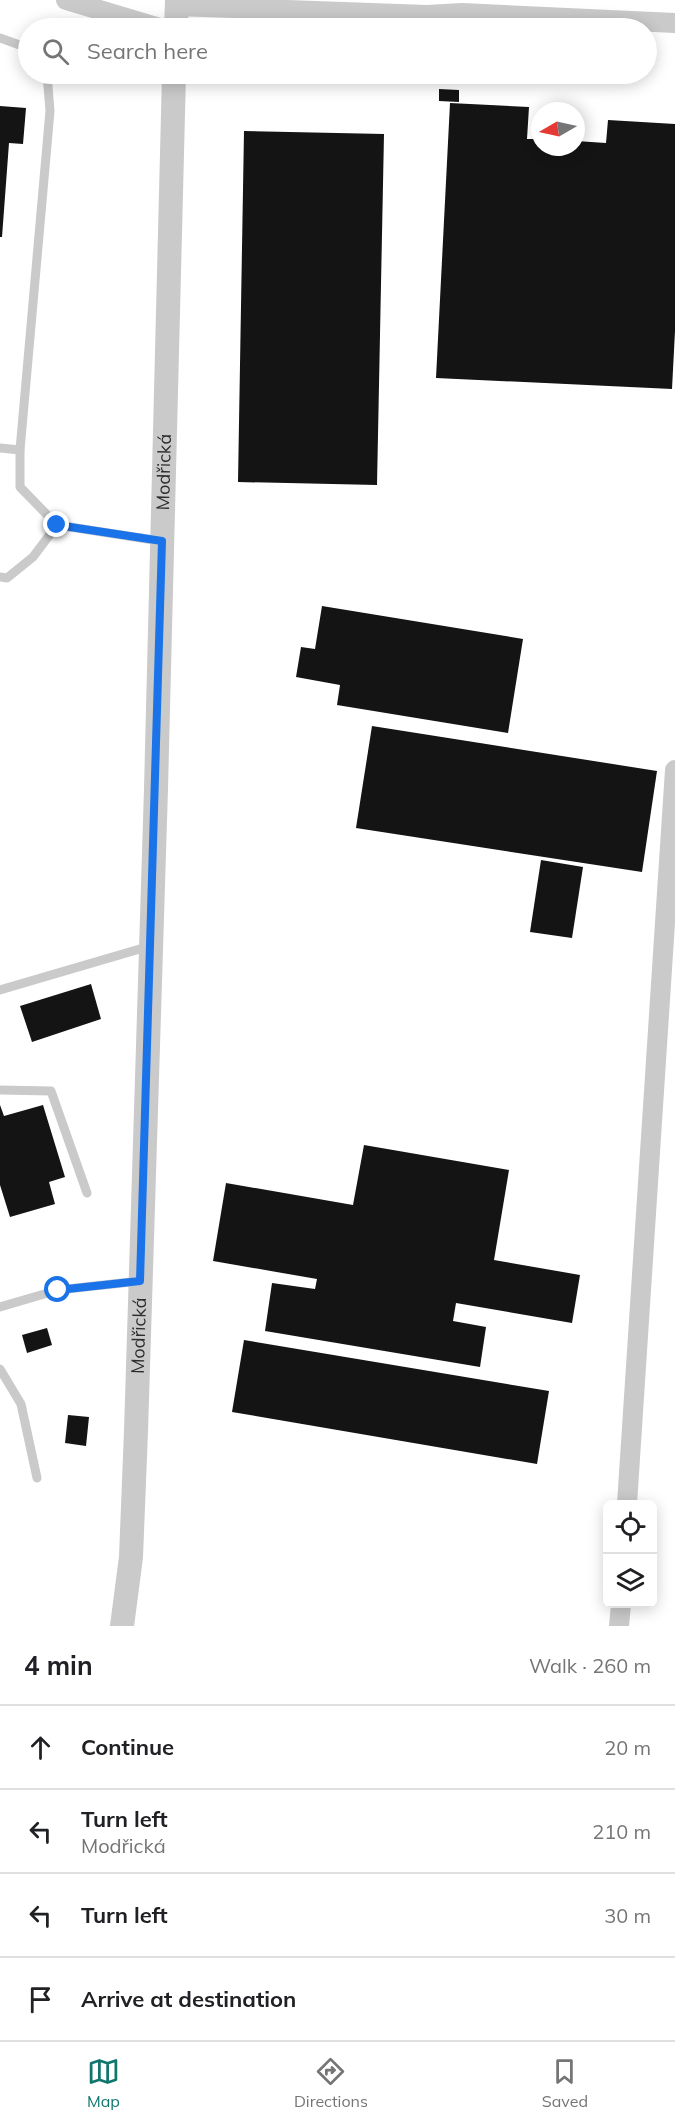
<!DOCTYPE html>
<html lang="en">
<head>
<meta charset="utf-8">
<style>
	body { margin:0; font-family:Mulish,sans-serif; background:#f2f2f2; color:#202124 }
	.controls { position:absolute; right:18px; bottom:18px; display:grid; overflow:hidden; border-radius:9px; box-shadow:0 3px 15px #0003 }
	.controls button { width:54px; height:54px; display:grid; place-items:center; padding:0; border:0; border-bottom:2px solid #e0e0e0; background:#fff; color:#202124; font:30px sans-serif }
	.compass { position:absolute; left:531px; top:102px; width:54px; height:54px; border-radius:50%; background:#fff; box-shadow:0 3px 15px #0003; rotate:261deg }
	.stop { position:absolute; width:18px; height:18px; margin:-14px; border:4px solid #1a73e8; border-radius:50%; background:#fff }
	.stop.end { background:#1a73e8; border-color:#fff; box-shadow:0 2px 6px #0008 }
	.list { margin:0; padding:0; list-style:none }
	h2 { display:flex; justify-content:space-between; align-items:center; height:78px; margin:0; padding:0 24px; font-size:26px }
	h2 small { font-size:20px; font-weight:400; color:#757577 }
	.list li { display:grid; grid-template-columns:39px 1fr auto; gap:18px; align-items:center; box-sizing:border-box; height:84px; padding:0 24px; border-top:2px solid #e0e0e0 }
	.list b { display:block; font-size:22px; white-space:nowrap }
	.list p { margin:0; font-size:20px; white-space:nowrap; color:#757577 }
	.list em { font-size:20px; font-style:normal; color:#757577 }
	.icon { flex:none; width:33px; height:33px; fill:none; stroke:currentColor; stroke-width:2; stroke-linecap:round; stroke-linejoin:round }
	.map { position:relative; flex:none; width:675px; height:1626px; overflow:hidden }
	.search { position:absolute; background:#fff; box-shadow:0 3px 15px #0003; left:18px; right:18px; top:18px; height:66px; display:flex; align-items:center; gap:15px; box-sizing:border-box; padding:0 21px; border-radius:33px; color:#757577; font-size:22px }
	.sheet { height:414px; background:#fff }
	nav { display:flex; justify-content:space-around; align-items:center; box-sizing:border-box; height:84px; border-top:2px solid #e0e0e0; background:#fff; font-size:16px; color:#757577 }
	nav a { display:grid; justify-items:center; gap:3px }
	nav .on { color:#0f766e }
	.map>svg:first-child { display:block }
	.building { fill:#141414 }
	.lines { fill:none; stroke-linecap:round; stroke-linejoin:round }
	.service { stroke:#cacaca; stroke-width:9 }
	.minor { stroke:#cacaca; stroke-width:20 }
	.tertiary { stroke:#cacaca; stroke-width:24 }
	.route { stroke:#1a73e8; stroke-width:8 }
	.labels { text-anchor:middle; stroke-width:6; stroke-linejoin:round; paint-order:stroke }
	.street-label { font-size:18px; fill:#2d2d2d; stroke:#fff }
</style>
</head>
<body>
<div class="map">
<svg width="675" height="1626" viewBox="0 0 675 1626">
	<rect width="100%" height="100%" fill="#fff"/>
	<g class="building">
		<path d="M439,89L459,90V102L439,101Z"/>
		<path d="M450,103L529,107L527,139H540V147H576V141L606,143L608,120L675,124V331L672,389L436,378Z"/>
		<path d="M0,106L26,108L23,144L9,143L2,237H0Z"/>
		<path d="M244,131L384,134L377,485L238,482Z"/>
		<path d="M322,606L523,639L508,733L337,705L340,685L296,677L301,647L315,649Z"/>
		<path d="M372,726L657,771L642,872L356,828Z"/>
		<path d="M541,860L583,867L572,938L530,932Z"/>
		<path d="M91,984L101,1019L32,1042L20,1006Z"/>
		<path d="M0,1105L4,1116L43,1105L65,1177L49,1182L55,1204L10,1217L0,1185Z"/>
		<path d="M364,1145L509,1170L494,1260L580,1275L572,1323L456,1303L453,1321L486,1327L480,1367L265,1331L272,1283L315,1289L317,1279L213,1261L226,1183L353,1205Z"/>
		<path d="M47,1328L52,1345L27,1353L22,1335Z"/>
		<path d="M244,1340L549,1391L537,1464L232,1412Z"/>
		<path d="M68,1415L89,1417L86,1446L65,1443Z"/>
	</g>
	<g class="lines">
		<g class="service">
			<path d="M0,38L28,48"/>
			<path d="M47,74L50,111L20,450V487L57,525L160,541"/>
			<path d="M0,448L20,450"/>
			<path d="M0,577L7,578L33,557L57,525"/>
			<path d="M0,990L150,946"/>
			<path d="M0,1090L51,1091L87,1193"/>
			<path d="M0,1307L58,1290L140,1281"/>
			<path d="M0,1369L21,1404L37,1478"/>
		</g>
		<g class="minor">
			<path d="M66,0L160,28"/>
			<path d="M176,6L427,15L462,13L675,23"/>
			<path d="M627,1504L675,770"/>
			<path d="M619,1626L621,1604"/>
		</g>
		<g class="tertiary">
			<path d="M176,28L177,0"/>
			<path id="s1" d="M122,1626L131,1557L136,1431L156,789L174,74"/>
		</g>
	</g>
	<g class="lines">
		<path class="route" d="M57,525L162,541L140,1281L58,1290"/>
	</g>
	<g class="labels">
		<g class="street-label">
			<text dy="6" stroke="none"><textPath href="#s1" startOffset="1155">Modřická</textPath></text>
			<text dy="6" stroke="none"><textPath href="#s1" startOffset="291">Modřická</textPath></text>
		</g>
	</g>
</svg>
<div class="controls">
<button><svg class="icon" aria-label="locate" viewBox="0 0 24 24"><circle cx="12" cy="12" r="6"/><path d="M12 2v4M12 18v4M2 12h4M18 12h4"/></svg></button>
<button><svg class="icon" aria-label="layers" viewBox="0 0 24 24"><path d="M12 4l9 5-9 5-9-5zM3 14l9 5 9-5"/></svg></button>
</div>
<svg class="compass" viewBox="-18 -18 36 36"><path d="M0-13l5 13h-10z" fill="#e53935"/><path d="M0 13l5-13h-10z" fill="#757577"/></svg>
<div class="stop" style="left:58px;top:1290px"></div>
<div class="stop end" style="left:57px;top:525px"></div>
<div class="search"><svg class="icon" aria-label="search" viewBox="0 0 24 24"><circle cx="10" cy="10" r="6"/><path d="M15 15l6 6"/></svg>Search here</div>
</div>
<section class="sheet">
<h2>4 min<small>Walk · 260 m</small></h2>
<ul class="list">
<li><svg class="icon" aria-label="ahead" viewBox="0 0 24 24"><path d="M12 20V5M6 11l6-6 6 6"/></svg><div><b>Continue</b></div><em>20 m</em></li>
<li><svg class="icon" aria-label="left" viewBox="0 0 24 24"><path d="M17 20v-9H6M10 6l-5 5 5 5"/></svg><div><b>Turn left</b><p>Modřická</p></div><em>210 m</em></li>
<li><svg class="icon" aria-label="left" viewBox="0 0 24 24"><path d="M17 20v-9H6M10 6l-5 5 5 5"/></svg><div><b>Turn left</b></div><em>30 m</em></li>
<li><svg class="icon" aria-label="arrive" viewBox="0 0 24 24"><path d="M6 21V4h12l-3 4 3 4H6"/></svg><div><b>Arrive at destination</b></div></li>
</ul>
</section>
<nav>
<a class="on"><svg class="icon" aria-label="map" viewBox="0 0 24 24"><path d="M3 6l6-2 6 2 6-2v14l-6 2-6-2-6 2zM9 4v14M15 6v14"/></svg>Map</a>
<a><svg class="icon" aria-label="directions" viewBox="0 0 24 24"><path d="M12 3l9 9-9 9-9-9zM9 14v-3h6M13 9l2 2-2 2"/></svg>Directions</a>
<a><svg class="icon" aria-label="saved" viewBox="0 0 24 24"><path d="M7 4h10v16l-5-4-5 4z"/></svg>Saved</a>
</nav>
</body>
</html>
